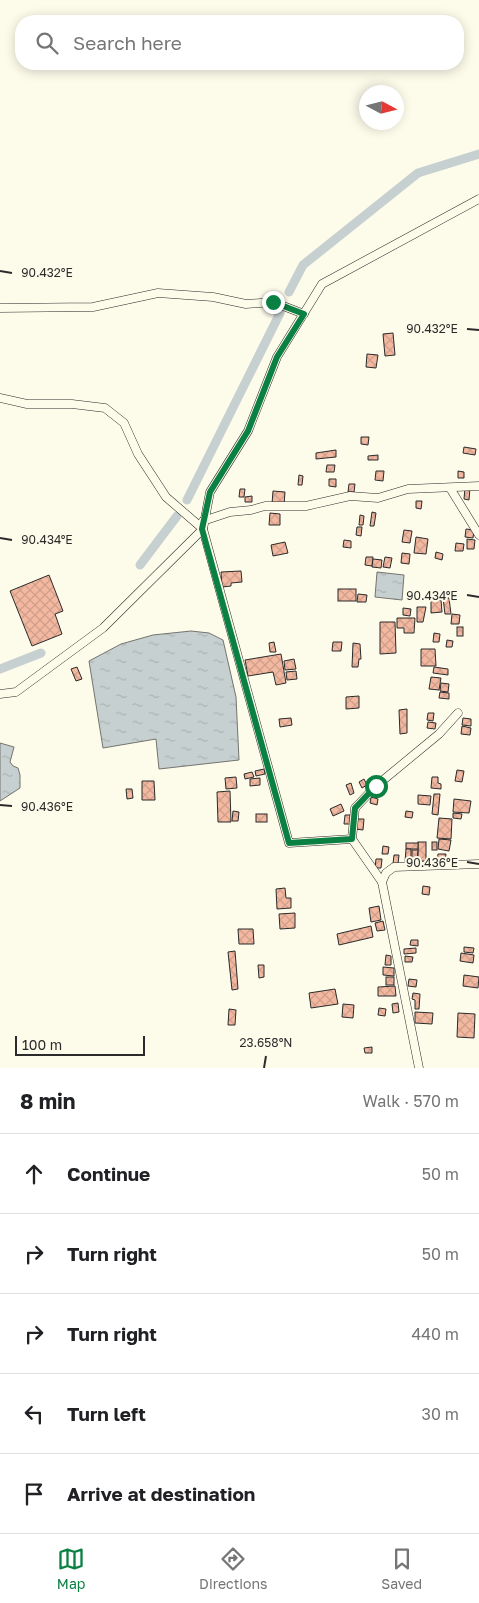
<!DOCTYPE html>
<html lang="en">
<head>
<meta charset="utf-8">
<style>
	body { margin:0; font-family:"Golos Text",sans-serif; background:#f2f2f2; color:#202124 }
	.compass { position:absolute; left:359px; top:85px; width:45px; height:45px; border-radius:50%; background:#fff; box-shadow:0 2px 12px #0003; rotate:97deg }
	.scale { position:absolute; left:15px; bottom:12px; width:130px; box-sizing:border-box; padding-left:5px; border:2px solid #2b2b2b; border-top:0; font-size:14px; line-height:18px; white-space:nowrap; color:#2b2b2b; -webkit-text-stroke:4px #fdfbea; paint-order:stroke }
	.stop { position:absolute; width:15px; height:15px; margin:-11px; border:4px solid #0b8043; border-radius:50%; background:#fff }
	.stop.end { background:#0b8043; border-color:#fff; box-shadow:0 1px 5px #0008 }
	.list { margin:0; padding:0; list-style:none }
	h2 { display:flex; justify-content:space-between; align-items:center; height:65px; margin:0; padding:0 20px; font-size:21px }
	h2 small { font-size:16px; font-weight:400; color:#757577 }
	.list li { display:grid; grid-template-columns:32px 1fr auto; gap:15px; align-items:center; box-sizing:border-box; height:80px; padding:0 20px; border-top:1px solid #e0e0e0 }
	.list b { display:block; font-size:19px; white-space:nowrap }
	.list em { font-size:16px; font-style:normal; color:#757577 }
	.icon { flex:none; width:28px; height:28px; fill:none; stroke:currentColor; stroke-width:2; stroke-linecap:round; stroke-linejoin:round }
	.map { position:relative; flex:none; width:479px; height:1068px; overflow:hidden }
	.search { position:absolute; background:#fff; box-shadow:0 2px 12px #0003; left:15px; right:15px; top:15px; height:55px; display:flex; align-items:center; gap:12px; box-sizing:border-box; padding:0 18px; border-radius:20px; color:#757577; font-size:19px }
	.sheet { height:465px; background:#fff }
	nav { display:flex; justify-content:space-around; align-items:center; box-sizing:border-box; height:70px; border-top:1px solid #e0e0e0; background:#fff; font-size:14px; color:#757577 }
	nav a { display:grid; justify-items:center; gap:2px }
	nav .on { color:#0b8043 }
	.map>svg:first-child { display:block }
	.water { fill:url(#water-ripples); stroke:#74746e }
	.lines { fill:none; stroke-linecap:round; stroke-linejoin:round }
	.canal { stroke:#c7d0d0; stroke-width:9 }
	.building { fill:url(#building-cross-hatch); stroke:#2b2b2b }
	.street-casing { stroke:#2b2b2b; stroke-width:9 }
	.street { stroke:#fdfbea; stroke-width:8 }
	.route { stroke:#0b8043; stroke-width:6 }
	.ticks { fill:none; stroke:#2b2b2b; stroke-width:2 }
	.ticks-label { font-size:12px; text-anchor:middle; fill:#2b2b2b; stroke:#fdfbea; stroke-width:4; stroke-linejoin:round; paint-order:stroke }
</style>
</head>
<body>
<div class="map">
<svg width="479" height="1068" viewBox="0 0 479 1068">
	<defs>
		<pattern id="water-ripples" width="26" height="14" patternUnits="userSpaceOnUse" patternTransform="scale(1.25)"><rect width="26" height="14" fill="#c7d0d0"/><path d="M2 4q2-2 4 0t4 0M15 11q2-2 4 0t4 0" fill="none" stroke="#abb3b3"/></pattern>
		<pattern id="building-cross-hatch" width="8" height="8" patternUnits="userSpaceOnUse" patternTransform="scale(1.25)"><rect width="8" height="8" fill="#f2b8a0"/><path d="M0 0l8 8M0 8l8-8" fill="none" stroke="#d09e8a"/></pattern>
	</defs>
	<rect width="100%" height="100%" fill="#fdfbea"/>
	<g class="water">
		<path d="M377,572L404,575L402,600L375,597Z"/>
		<path d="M191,631L209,633L223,640L236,697L239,760L159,769L156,739L103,748L89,661L121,644L153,635Z"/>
		<path d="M0,743L14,747L10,762L13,766L18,768L20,775V788L0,801Z"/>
	</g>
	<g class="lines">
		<g class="canal">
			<path d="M289,292L303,265L418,173L479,154"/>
			<path d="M187,500L280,313"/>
			<path d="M140,565L177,516"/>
			<path d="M0,669L41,653"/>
		</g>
	</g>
	<g class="building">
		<path d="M393,333L395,355L385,356L383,334Z"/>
		<path d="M367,354L378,355L376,368L366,367Z"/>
		<path d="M361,437H369L368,445L361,444Z"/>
		<path d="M464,447L476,449L475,455L463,453Z"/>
		<path d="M336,450V457L316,459V453Z"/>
		<path d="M378,455V460H368V456Z"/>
		<path d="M327,465H335L334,472H326Z"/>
		<path d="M376,471H384L383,481L375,480Z"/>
		<path d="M458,471L464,472V478H458Z"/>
		<path d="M299,475L303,476L302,485H298Z"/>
		<path d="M329,479H336V487L329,486Z"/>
		<path d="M349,484H355L354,492H348Z"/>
		<path d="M465,488H470L469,500L464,499Z"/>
		<path d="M240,489H245L244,497H239Z"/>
		<path d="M273,491L285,492L284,505L272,504Z"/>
		<path d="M252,496V502H245V497Z"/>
		<path d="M416,501H422L421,509L416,508Z"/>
		<path d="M372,512L376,513L374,526H370Z"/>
		<path d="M270,513L280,514V525H269Z"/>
		<path d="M360,515L364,516L363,525H359Z"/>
		<path d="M357,527H362L361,536L356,535Z"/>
		<path d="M466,529L474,530L473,538L465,537Z"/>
		<path d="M404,530L412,531L410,543L402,542Z"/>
		<path d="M416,537L428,539L426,554L414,553Z"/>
		<path d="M467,539L475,540L474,549H467Z"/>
		<path d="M344,540L351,541V548L343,547Z"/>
		<path d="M285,542L288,553L273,556L271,545Z"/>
		<path d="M456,543L464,544L463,551H455Z"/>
		<path d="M436,552L443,554L442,560L435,558Z"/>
		<path d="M402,553L410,554L409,564L401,563Z"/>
		<path d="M366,557H373L372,566L365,565Z"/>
		<path d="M385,557L392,558L390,568L383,567Z"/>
		<path d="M373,559L382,560L381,568L372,567Z"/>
		<path d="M241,571L242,582L231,583V586L222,587L221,572Z"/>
		<path d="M49,575L63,611L55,614L62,634L32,646L10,591Z"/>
		<rect x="338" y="589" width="18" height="12"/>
		<path d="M358,594L367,595L366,602H357Z"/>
		<path d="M443,598H449L451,614H445Z"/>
		<path d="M431,600H441L442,612L431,613Z"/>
		<path d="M417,607H426L423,622H417Z"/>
		<path d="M403,608L411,609L410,616L403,615Z"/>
		<path d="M452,614L460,615L459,624H451Z"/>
		<path d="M397,618H415L414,633H404V628H397Z"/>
		<path d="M380,622H395L396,653L380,654Z"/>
		<rect x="457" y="627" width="6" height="9"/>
		<path d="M434,633L440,634L439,642H433Z"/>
		<path d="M447,640L453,641L452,647H446Z"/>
		<path d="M274,642L276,652H270L269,643Z"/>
		<path d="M333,642H342L341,651H332Z"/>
		<path d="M353,643L360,644L361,659H359L358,667H352Z"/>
		<path d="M421,649H435L436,666H421Z"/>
		<path d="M281,654L286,683L276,685L273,672L248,676L245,660Z"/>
		<path d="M294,659L296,669L285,670L284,661Z"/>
		<path d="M77,667L82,679L76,681L71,669Z"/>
		<path d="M434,667L448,669V675L433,673Z"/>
		<path d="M296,671L297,679L287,680L286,672Z"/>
		<path d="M431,677L441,678L439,690L429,689Z"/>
		<path d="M441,683L449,684L448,692L440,691Z"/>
		<path d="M440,692L449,693V699L439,698Z"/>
		<path d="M359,696V708L346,709V697Z"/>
		<path d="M407,709V733L400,734L399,710Z"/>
		<path d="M428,713H434L433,721L427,720Z"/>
		<path d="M291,718L292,725L280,727L279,719Z"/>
		<path d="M463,718L471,719V726L462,725Z"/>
		<path d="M428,722L436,723L435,729L427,728Z"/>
		<path d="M462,726L471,728L470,735L461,734Z"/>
		<path d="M264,769L265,774L256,776L255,771Z"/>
		<path d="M457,770L464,771L462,782L455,781Z"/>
		<path d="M252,772L254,777L245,779L244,774Z"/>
		<path d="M236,777L237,788L226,789L225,778Z"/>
		<path d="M432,777H438V783L441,784V789L431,788Z"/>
		<path d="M260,778V785L250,786V779Z"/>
		<path d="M364,779L367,785L362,788L359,782Z"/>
		<path d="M142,781H154L155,800H142Z"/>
		<path d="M351,783L354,793L350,795L346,785Z"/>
		<path d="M126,789H132L133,798L127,799Z"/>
		<path d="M230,791L231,822H218L217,792Z"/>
		<path d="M434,794H440L438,815L432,814Z"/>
		<path d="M418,795L431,796L430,805L418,804Z"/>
		<path d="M371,797L378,799L377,805L370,803Z"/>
		<path d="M454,799L471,801L469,813L453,812Z"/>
		<path d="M341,804L344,811L333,816L330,809Z"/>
		<path d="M233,811L239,812L238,821H232Z"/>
		<path d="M406,811L413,812L412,818L405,817Z"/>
		<path d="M453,813L462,814L461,819L453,818Z"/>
		<rect x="256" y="814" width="11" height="8"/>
		<path d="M345,815H350V824H344Z"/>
		<path d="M439,818L452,819L451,839L437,838Z"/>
		<path d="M356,819H364L363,830L355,829Z"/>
		<path d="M439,839L451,840L449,851L438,849Z"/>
		<rect x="418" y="842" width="8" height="19"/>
		<rect x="432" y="842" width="5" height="8"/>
		<rect x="406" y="843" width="12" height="6"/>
		<path d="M383,846L389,847L388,854H382Z"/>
		<path d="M406,849H411V862H405Z"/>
		<path d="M412,850H418L417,861H412Z"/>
		<path d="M438,854H446L445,862L437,861Z"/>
		<path d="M394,855H399L398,864H393Z"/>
		<path d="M376,859H382L381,868H375Z"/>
		<path d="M423,886L430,887L429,895L422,894Z"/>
		<path d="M285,888L286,898H291V908L277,909L276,889Z"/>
		<path d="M379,906L381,920L371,922L369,908Z"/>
		<path d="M295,913V928L280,929L279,914Z"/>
		<path d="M383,921L385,930L377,931L375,923Z"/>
		<path d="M371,926L373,937L339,945L337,934Z"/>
		<path d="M238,929H253L254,944H239Z"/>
		<path d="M411,940H418V946L410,945Z"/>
		<path d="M464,947L474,948L473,953L464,952Z"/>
		<path d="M416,948V953L404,954V949Z"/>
		<path d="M235,951L238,989L232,990L228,952Z"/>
		<path d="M461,953L474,955L473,963L460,961Z"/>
		<path d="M386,955L391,956V965H385Z"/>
		<path d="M405,956L413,957L412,962H405Z"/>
		<path d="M258,965H264V977L259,978Z"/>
		<path d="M383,967L394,968V976L383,975Z"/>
		<path d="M464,975L479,977L478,988L463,986Z"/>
		<rect x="386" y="977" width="8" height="8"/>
		<path d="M409,979L417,980L416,987L408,986Z"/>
		<path d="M395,986L396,996H378V987Z"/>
		<path d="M335,989L338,1004L311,1008L309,993Z"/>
		<path d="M413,993L420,994L419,1009H415V1000L412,999Z"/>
		<path d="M398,1003L399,1012L393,1013L392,1004Z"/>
		<path d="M343,1004L354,1005L353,1018L342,1017Z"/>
		<path d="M379,1008L386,1009L385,1016L378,1015Z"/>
		<path d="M229,1009L236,1010L235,1025H228Z"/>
		<path d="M415,1012L433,1013L432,1024L415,1023Z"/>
		<path d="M458,1013L475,1014L474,1038L457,1037Z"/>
		<path d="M372,1047V1053H365L364,1048Z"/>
	</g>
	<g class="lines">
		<defs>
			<g id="street">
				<path d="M0,308L93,307L158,293L213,297L246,304L273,302L304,314"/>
				<path d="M0,398L27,404H72L105,408L124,423L138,454L166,497L203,529L289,843L352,839L382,882"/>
				<path d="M450,488L479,535"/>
				<path d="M203,521L230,512L251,510L265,506H306L350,496L378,498L408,489L479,486"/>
				<path d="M0,694L16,692L103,628L203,529L210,492L248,431L277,357L322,284L479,199"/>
				<path d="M352,839L355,808L376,786L439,734L458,713"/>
				<path d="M419,1068L382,882L386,873L394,867L479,864"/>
			</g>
		</defs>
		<use href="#street" class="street-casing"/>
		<use href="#street" class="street"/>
	</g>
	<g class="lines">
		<path class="route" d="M273,302L304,314L277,357L248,431L210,492L202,529L289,843L352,839L355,808L376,786"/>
	</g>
	<path class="ticks" d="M0,271L12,273M467,329L479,330M0,538L12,540M467,595L479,597M0,805L12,806M467,862L479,864M264,1068L266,1056"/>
	<g class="ticks-label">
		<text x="47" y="277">90.432°E</text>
		<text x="432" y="333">90.432°E</text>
		<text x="47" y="544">90.434°E</text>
		<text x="432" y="600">90.434°E</text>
		<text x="47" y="811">90.436°E</text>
		<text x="432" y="867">90.436°E</text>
		<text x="266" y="1047">23.658°N</text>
	</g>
</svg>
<svg class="compass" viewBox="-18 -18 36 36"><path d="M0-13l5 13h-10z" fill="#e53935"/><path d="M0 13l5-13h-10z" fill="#757577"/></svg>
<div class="scale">100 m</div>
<div class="stop" style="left:376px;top:786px"></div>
<div class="stop end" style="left:273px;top:302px"></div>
<div class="search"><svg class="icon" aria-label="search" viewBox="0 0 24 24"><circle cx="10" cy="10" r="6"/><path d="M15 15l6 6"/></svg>Search here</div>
</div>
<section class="sheet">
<h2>8 min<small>Walk · 570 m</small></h2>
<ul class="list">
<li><svg class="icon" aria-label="ahead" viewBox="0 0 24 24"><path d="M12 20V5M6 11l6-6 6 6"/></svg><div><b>Continue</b></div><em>50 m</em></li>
<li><svg class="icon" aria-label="right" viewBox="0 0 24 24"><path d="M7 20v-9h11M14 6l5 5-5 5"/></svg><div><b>Turn right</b></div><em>50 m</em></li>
<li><svg class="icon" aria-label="right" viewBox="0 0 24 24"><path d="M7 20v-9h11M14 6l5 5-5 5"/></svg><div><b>Turn right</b></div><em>440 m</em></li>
<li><svg class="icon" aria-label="left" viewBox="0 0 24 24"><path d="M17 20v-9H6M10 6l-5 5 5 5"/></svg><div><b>Turn left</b></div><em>30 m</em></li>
<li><svg class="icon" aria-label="arrive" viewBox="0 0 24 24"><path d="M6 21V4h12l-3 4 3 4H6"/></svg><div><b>Arrive at destination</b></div></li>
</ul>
</section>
<nav>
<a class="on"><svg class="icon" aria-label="map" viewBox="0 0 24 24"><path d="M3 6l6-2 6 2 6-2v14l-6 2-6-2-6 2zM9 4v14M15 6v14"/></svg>Map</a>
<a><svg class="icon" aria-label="directions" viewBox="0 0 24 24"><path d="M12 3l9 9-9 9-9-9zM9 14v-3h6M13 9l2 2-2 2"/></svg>Directions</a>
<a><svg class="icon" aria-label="saved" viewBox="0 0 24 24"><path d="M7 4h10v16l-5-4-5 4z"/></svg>Saved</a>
</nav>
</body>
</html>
